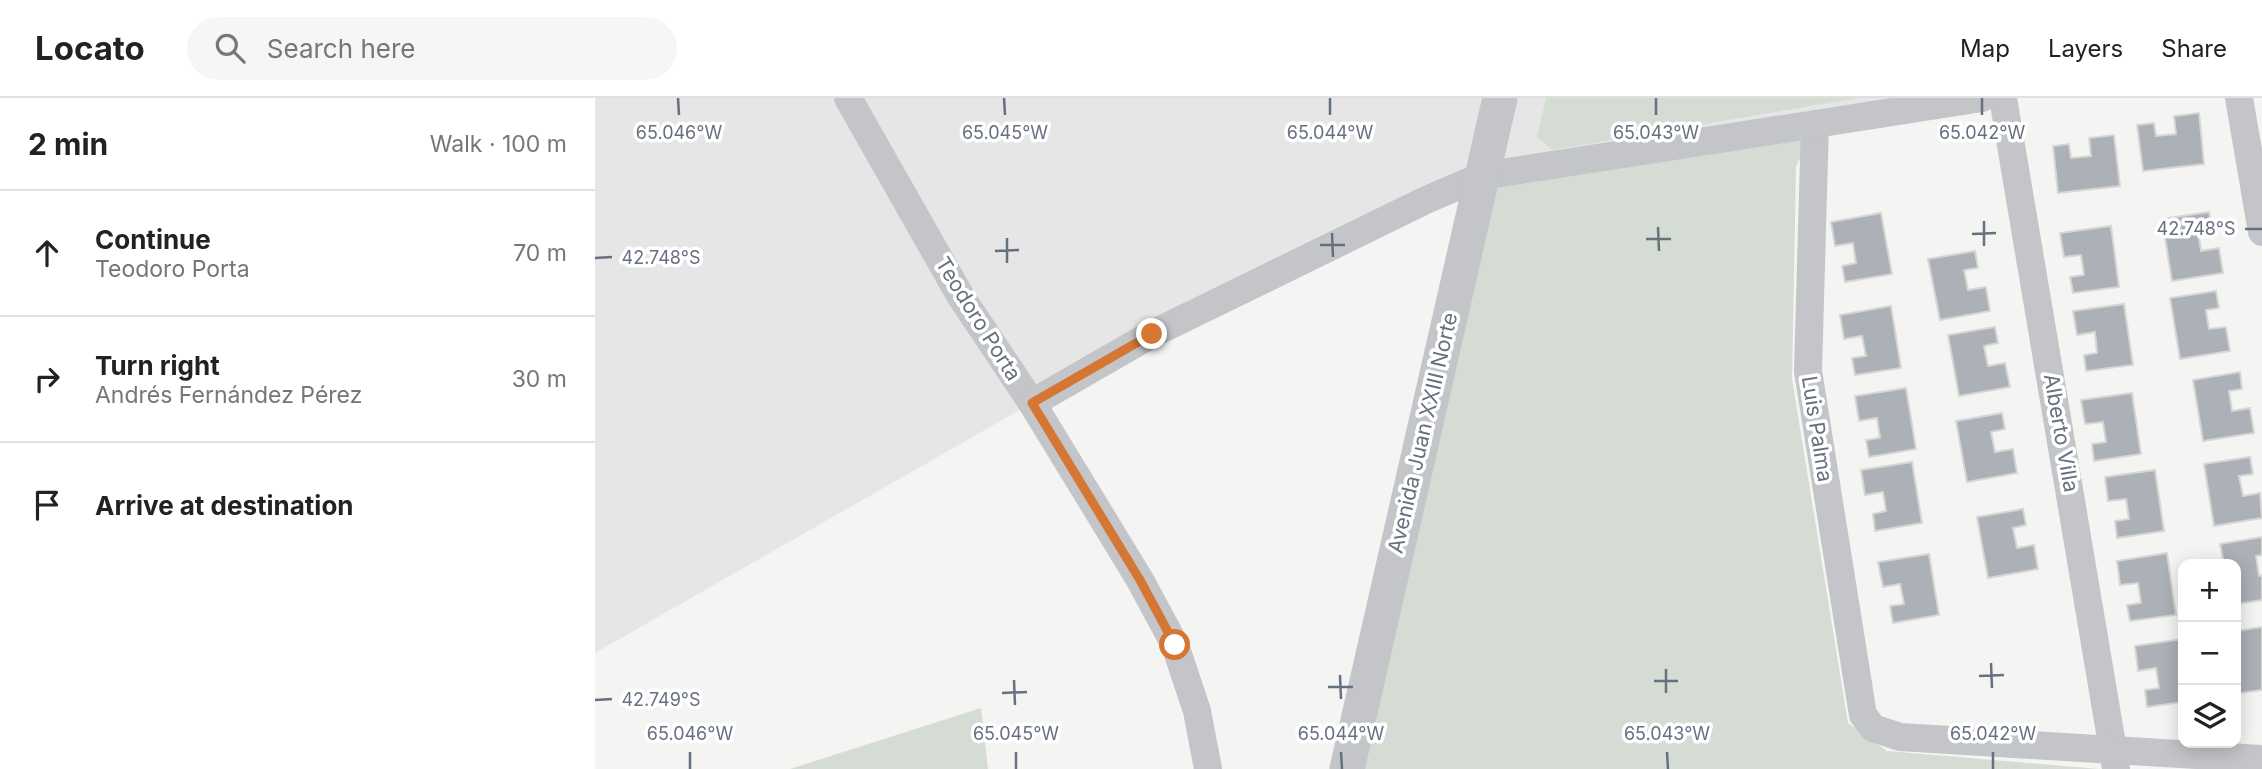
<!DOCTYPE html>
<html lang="en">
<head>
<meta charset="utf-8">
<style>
	body { margin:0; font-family:Inter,sans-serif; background:#f6f6f6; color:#222 }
	.controls { position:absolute; right:21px; bottom:21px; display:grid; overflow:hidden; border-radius:14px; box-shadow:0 4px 18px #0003 }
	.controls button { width:63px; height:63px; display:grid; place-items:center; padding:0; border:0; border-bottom:2px solid #e0e0e0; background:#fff; color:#222; font:35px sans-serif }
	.stop { position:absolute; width:21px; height:21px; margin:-16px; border:5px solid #d57632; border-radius:50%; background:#fff }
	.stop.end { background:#d57632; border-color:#fff; box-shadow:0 2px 7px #0008 }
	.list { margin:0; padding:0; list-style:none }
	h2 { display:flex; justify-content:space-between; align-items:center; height:91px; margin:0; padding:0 28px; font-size:30px }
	h2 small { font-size:23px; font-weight:400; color:#767676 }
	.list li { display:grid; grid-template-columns:46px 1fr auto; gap:21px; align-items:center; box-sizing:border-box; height:126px; padding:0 28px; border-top:2px solid #e0e0e0 }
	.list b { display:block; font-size:26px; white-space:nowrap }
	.list p { margin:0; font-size:23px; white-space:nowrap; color:#767676 }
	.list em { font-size:23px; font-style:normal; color:#767676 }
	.icon { flex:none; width:38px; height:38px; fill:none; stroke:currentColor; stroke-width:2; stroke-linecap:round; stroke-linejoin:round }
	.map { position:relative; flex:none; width:1667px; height:671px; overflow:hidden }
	header { display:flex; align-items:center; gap:42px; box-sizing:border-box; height:98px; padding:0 35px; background:#fff; border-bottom:2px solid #e0e0e0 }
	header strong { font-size:33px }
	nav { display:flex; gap:38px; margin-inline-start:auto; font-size:24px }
	.search { width:490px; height:63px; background:#f6f6f6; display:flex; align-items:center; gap:18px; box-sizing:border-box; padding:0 24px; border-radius:38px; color:#767676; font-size:26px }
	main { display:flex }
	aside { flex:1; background:#fff }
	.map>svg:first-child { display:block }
	.built { fill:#e5e6e5 }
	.green { fill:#d5dcd3 }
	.building { fill:#acb0b7; stroke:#d6d6d4; stroke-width:2 }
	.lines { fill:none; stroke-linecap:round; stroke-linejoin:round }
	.minor { stroke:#c3c5c9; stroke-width:28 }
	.tertiary { stroke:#c3c5c9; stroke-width:35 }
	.route { stroke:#d57632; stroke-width:9 }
	.ticks { fill:none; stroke:#667080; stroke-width:2.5 }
	.labels { text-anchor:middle; stroke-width:7; stroke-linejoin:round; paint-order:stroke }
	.street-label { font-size:21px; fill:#667080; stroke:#fff }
	.ticks-label { font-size:18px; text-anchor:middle; fill:#667080; stroke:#fff; stroke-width:7; stroke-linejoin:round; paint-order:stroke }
</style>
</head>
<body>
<header>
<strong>Locato</strong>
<div class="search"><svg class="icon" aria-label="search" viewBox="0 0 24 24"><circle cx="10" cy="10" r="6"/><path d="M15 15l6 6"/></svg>Search here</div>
<nav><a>Map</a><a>Layers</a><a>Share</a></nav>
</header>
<main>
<aside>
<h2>2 min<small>Walk · 100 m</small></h2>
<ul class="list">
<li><svg class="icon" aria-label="ahead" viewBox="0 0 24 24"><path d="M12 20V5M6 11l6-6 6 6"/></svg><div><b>Continue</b><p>Teodoro Porta</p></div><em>70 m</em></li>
<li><svg class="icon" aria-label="right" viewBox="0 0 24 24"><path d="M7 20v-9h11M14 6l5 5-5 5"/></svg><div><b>Turn right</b><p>Andrés Fernández Pérez</p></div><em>30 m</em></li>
<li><svg class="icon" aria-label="arrive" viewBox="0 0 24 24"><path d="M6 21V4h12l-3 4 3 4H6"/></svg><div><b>Arrive at destination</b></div></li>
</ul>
</aside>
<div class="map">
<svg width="1667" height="671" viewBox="0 0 1667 671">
	<rect width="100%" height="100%" fill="#f4f5f2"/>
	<path class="built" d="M0,0H1387L887,78L437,305L0,555Z"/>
	<g class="green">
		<path d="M951,0H1263L957,52L942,39Z"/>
		<path d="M1220,26L1201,69L1197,281L1253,625L1292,653L1504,671H752L887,78Z"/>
		<path d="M386,610L393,671H195Z"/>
	</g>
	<g class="building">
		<path d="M1604,15L1609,66L1548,73L1542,27L1559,25L1561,38L1581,36L1579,18Z"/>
		<path d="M1519,37L1525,88L1463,95L1458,48L1474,46L1476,60L1496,58L1494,40Z"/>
		<path d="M1614,114L1617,131L1603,133L1606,153L1624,150L1628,175L1577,183L1567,121Z"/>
		<path d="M1286,115L1297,176L1250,184L1247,168L1261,165L1258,145L1240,148L1236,124Z"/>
		<path d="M1516,128L1524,189L1478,195L1475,179L1489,177L1486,157L1469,159L1465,135Z"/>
		<path d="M1380,153L1383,170L1369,172L1373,192L1391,189L1395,213L1345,222L1333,161Z"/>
		<path d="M1621,193L1624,210L1611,212L1614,231L1631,229L1635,253L1585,261L1575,200Z"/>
		<path d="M1529,206L1538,267L1491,273L1489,257L1502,255L1500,234L1482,237L1478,213Z"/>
		<path d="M1296,208L1306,270L1260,277L1257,260L1271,258L1267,238L1249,241L1245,217Z"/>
		<path d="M1400,229L1403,245L1389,248L1393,268L1410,265L1415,289L1364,298L1353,237Z"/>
		<path d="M1645,274L1647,291L1634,293L1637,313L1655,310L1659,335L1608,343L1598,282Z"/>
		<path d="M1311,290L1321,351L1274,359L1271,342L1285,340L1282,320L1264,323L1260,298Z"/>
		<path d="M1537,295L1546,356L1499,363L1497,346L1511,344L1508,324L1490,326L1486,302Z"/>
		<path d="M1407,315L1410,331L1396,334L1400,354L1418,351L1422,375L1372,384L1361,323Z"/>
		<path d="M1655,359L1658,376L1644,378L1648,398L1665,395L1667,420L1619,428L1609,366Z"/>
		<path d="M1317,364L1327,425L1280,433L1278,416L1291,413L1288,394L1270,397L1266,372Z"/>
		<path d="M1560,372L1569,433L1522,440L1520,423L1534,421L1531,401L1513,403L1510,379Z"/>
		<path d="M1428,411L1431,427L1418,430L1422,450L1439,447L1443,471L1393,480L1382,419Z"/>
		<path d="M1667,439V457L1661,458L1664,478L1667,477V502L1641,506V466H1629L1625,446Z"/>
		<path d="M1572,455L1581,517L1535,523L1532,507L1546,505L1543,485L1525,487L1522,463Z"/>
		<path d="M1334,456L1344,517L1298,525L1295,508L1309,506L1305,486L1288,489L1283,464Z"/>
		<path d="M1667,529V592L1645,595L1641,570V533Z"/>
		<path d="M1588,541V604L1552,609L1550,592L1564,590L1561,570L1543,573L1540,548Z"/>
	</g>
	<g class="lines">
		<g class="minor">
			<path d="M253,0L366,199L437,305L545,482L580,547L602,613L613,671"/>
			<path d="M1408,0L1521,670"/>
			<path d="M1644,0L1667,134"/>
			<path d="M1220,26L1213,273L1268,617L1278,630L1305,639L1667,661"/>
			<path d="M437,305L557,236L831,102L887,78L1387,0"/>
		</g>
		<path class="tertiary" d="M752,671L905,0"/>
	</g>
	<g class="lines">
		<path class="route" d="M557,236L437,305L545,482L580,547"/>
	</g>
	<path class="ticks" d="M83,0L84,17M409,0L410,17M735,0V17M1061,0V17M1387,0V17M1389,123V148M1063,129L1064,153M1650,131H1667M737,135L738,159M1377,136L1401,135M412,140V165M1051,141H1076M725,147H750M400,153L424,152M0,160L17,159M1396,565L1397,590M1071,571V595M745,577L746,601M1384,578L1409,577M419,582L420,607M1059,583H1083M733,589H758M407,595L432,594M0,602L17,601M95,654V671M421,654V671M746,654L747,671M1072,654L1073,671M1398,654V671"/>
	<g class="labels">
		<g class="street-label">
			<text transform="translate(383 221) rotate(58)" y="7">Teodoro Porta</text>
			<text transform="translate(1222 331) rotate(81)" y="7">Luis Palma</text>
			<text transform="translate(828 335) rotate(-77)" y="7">Avenida Juan XXIII Norte</text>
			<text transform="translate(1466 335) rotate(80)" y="7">Alberto Villa</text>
		</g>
	</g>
	<g class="ticks-label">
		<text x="84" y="41">65.046°W</text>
		<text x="410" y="41">65.045°W</text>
		<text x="735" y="41">65.044°W</text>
		<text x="1061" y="41">65.043°W</text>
		<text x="1387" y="41">65.042°W</text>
		<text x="1601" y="137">42.748°S</text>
		<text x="66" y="166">42.748°S</text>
		<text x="66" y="608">42.749°S</text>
		<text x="95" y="642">65.046°W</text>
		<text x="421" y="642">65.045°W</text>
		<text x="746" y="642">65.044°W</text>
		<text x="1072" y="642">65.043°W</text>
		<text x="1398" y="642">65.042°W</text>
	</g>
</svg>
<div class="controls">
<button>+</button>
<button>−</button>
<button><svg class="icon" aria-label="layers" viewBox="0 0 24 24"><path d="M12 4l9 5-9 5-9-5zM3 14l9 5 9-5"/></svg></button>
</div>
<div class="stop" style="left:580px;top:547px"></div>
<div class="stop end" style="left:557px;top:236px"></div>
</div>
</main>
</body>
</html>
